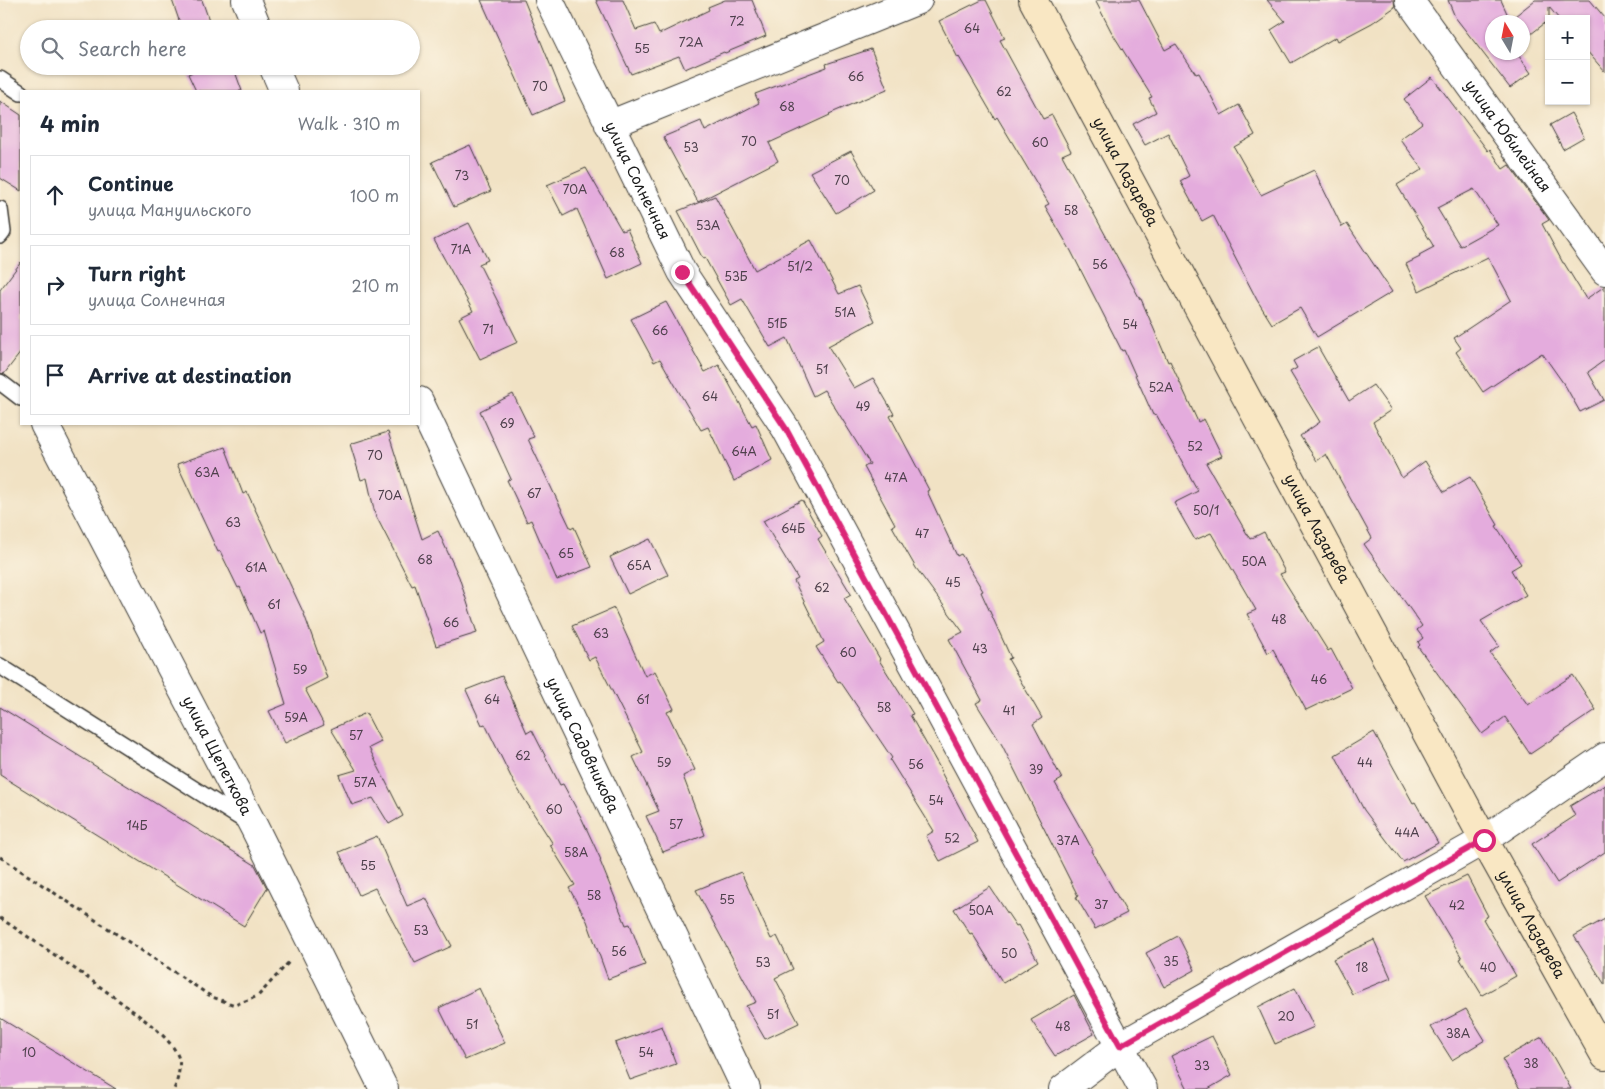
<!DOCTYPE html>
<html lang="en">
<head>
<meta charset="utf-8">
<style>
	body { margin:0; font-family:"Playpen Sans",sans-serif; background:#f2f2f3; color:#1f2937 }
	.controls { position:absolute; right:15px; top:15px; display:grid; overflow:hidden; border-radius:0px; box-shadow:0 1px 4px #0004 }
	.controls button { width:45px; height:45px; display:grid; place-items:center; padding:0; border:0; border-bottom:1px solid #e0e1e3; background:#fff; color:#1f2937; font:25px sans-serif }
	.compass { position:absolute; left:1485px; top:15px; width:45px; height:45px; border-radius:50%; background:#fff; box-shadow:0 1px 4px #0004; rotate:350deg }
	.stop { position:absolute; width:15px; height:15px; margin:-11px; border:4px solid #db2777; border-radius:50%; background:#fff }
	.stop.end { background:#db2777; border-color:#fff; box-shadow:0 1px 5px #0008 }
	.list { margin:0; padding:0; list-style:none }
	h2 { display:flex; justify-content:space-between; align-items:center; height:65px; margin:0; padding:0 20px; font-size:21px }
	h2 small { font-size:16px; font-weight:400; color:#747a83 }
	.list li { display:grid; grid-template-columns:32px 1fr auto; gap:15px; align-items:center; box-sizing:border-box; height:80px; margin:0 10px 10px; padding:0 10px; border:1px solid #e0e1e3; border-radius:0px }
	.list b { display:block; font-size:19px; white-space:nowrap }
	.list p { margin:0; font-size:16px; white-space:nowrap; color:#747a83 }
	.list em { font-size:16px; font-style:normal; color:#747a83 }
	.icon { flex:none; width:28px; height:28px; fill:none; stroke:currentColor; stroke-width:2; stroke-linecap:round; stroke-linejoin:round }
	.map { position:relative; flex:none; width:1605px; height:1089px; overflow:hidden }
	.search { position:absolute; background:#fff; box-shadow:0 1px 4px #0004; left:20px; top:20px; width:400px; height:55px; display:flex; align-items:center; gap:12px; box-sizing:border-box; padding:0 18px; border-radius:28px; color:#747a83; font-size:19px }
	.panel { position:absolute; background:#fff; box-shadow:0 1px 4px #0004; left:20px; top:90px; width:400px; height:335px; border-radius:0px }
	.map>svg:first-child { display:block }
	.building { fill:#e4acdd; fill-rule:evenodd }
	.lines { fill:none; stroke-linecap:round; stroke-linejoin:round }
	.lane-casing { stroke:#3c3a35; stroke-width:18 }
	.street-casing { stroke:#3c3a35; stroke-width:30 }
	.secondary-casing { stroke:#3c3a35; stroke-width:30 }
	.path { stroke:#3c3a35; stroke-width:3; stroke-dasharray:4 4; stroke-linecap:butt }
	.lane { stroke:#fff; stroke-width:15 }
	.street { stroke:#fff; stroke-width:28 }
	.secondary { stroke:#f9e7c3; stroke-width:28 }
	.route { stroke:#db2777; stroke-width:6 }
	.labels { text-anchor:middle; stroke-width:4.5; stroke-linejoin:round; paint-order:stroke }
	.number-label { font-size:12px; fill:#4e404c }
	.street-label { font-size:15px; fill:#1c1c1c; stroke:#fcf5e5 }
</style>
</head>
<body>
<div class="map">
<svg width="1605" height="1089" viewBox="0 0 1605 1089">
	<rect width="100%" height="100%" fill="#fcf5e5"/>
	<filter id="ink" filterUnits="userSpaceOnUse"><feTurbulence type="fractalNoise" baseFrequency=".02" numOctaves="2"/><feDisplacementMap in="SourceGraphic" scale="10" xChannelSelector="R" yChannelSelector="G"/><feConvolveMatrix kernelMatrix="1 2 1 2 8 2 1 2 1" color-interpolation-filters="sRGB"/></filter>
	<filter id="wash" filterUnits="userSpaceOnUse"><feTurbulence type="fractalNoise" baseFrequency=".0096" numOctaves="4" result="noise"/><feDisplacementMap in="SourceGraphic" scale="20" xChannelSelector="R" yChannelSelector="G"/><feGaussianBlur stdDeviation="1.12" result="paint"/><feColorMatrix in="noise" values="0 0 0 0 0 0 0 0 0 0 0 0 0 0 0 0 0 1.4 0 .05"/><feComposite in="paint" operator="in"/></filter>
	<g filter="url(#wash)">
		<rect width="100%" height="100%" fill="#f1e2c4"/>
		<g id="blocks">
			<g class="building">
				<path d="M172,0H202L212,29H182Z"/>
				<path d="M481,0H524L565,101L533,115Z"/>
				<path d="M596,0H623L636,30L654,24L659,34L709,10L708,7L725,0H752L766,36L725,53L724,52L685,69L679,56L631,74Z"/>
				<path d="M982,0H986L1005,38L1000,40L1043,119L1052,115L1071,151L1062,155L1140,299H1141L1168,362L1170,361L1198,422L1204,419L1222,456L1206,463L1250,539L1264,532L1285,572L1280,574L1328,651L1331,649L1352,688L1306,710L1273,649L1268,653L1247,614L1256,610L1211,533L1195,540L1174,503L1198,491L1156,414L1153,415L1124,350L1122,351L1071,251L1045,206L1049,204L997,117L995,119L959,57L958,58L939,21Z"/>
				<path d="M1095,0H1139L1165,50L1176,44L1196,74L1199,73L1221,115L1239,105L1255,135L1234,147L1261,195L1314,170L1342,227L1347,224L1392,292L1317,337L1300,308L1272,324L1257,300L1213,215L1202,221L1180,181L1189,176L1168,133L1145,145L1133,124L1156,112L1149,98L1152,97L1111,31Z"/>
				<path d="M1267,0H1394L1395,7L1372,23L1338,41L1336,37L1291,63L1271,30L1285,21Z"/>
				<path d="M1448,0H1501L1510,20L1535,0H1590L1605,18V72L1586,50V19H1559L1549,7V20L1522,41V22H1492V52H1516L1531,73L1510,88L1455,17Z"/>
				<path d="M871,49L887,89L829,114L830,115L769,143L778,161L698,202L663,137L701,121L705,131L759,103L755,94L827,67L826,64Z"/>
				<path d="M208,66H233L242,91H196L188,74Z"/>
				<path d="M1432,77L1488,151L1490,149L1503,169L1509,165L1549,220L1542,224L1563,263H1564L1586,299L1605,286V360L1588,372L1604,400L1580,412L1566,387L1542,353L1483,392L1456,352L1461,348L1454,338L1511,300L1488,257L1419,291L1406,264L1420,257L1419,255L1434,247L1397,185L1423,169L1400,139L1422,123L1404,99ZM1474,189L1498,225L1460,246L1437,208Z"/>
				<path d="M0,101L21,115V191L0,178Z"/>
				<path d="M1571,113L1584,137L1563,149L1550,125Z"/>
				<path d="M470,145L491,191L454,207L432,162Z"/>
				<path d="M851,151L874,190L836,213L810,172Z"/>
				<path d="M586,168L622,231L627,229L642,263L608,279L577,209L563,216L547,185Z"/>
				<path d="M715,196L755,270L811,240L839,294L858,286L875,321L828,346L854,388L873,378L894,414L890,416L929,490L927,491L957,556L961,554L983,591L981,592L1011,658L1008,659L1042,718L1033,724L1062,779L1055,783L1093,850L1091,851L1127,913L1095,929L1076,897L1078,896L1002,745L976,703L982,700L949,639L963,632L916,568L892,526L895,524L864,467L870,464L824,390L813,396L787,338L770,347L742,299L731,305L705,258L703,259L678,211Z"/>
				<path d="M469,223L488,260L479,264L518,342L480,359L459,318L473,311L434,240Z"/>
				<path d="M21,262V352L4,374L0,373V290Z"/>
				<path d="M666,302L705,372L719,365L752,426L756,424L772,460L734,481L708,427L701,430L660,359L654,362L631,319Z"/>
				<path d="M1318,347L1349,401L1373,385L1391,410L1373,422L1402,478L1425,461L1444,492L1470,477L1498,525L1496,526L1521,564L1511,570L1526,595L1481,621L1499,646L1490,653L1528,705L1573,675L1596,710L1530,754L1505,717L1482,734L1418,647L1420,645L1418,642L1423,638L1417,630L1422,626L1364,544L1372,538L1326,454L1317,461L1300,436L1320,422L1290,372L1297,368L1293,361Z"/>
				<path d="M513,394L534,437L528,439L571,529L574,527L592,567L557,580L531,520L527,522L507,480L511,479L480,411Z"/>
				<path d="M388,432L422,539L438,531L459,577L477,633L436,646L415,585L412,586L375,514L367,478L361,480L350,444Z"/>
				<path d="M225,447L243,494L247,492L304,614L327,678L305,689L324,725L285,743L269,711L286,704L264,631L260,633L240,587L238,588L220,551L218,552L177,464Z"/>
				<path d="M802,500L822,536L818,539L851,594L844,598L880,659L879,660L913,714L910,715L941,770H940L978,842L940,861L926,836L934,831L890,760L892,758L840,681L838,682L816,647L824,642L794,581L798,579L763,521Z"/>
				<path d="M650,539L668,575L628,594L610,557Z"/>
				<path d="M614,608L645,676L655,671L674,709L667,712L695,770L683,776L705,835L663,852L646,816L659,811L633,757L643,752L595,657L589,660L572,626Z"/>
				<path d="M502,676L527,733L532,730L560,785L563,784L582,819L601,860L600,861L626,925L630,924L645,965L608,979L587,921L569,888L575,885L550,845L553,844L514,783L485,724L482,725L466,690Z"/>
				<path d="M0,707L255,865L267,888L244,926L0,775Z"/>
				<path d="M366,713L381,742L369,748L403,816L389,824L373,798L352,805L339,775L356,770L331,729Z"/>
				<path d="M1374,732L1413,803L1415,802L1438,843L1403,862L1364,810L1335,755Z"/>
				<path d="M1605,785V852L1557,883L1532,844L1575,816L1570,806Z"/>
				<path d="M377,836L407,906L426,898L452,946L415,963L375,888L359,895L339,852Z"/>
				<path d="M741,872L771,939L777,936L793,969L775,978L799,1023L765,1039L746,1006L756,1002L696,890Z"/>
				<path d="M1467,876L1488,916L1483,919L1516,976L1482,995L1460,959L1462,958L1425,896Z"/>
				<path d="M990,887L1016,926L1018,925L1038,961L1003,983L972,933L970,934L954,909Z"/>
				<path d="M1605,919V985L1574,936Z"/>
				<path d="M1178,936L1195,970L1164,987L1146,953Z"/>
				<path d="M1374,940L1391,978L1352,994L1333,959Z"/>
				<path d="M479,988L505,1043L465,1060L439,1008Z"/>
				<path d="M1295,988L1314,1027L1275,1044L1258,1007Z"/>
				<path d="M1074,995L1094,1034L1055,1056L1031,1020Z"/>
				<path d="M1466,1009L1485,1040L1452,1060L1431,1027Z"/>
				<path d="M0,1018L116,1089H0Z"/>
				<path d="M662,1026L676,1064L630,1080L615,1043Z"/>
				<path d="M1212,1036L1232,1075L1208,1089H1188L1171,1056Z"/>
				<path d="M1542,1037L1560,1069L1571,1089H1520L1502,1059Z"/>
			</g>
		</g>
	</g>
	<g filter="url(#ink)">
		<use href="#blocks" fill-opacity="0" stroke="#3c3a35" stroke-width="1"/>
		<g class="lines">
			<defs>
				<g id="lane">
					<path d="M0,79L21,93"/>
					<path d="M0,209L3,232L0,236"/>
					<path d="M0,382L21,398"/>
					<path d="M0,666L248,823"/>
				</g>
				<g id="street">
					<path d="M246,0L258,29"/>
					<path id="s1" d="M549,0L682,272L786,429L1143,1089"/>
					<path id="s2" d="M1409,0L1605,271"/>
					<path d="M273,66L284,91"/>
					<path d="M609,125L918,0"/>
					<path id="s3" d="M419,401L746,1089"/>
					<path id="s4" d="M44,424L254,827L384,1089"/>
					<path d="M1063,1089L1120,1046L1484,840L1605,757"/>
				</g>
				<g id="secondary">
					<path id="s5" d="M1033,0L1484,840L1605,1056"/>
				</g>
			</defs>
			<use href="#lane" class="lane-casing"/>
			<use href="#street" class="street-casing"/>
			<use href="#secondary" class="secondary-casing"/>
			<g class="path">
				<path d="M0,857L212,997L235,1005L258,996L289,962"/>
				<path d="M0,918C42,946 85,975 126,1006C142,1018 173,1039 179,1059C181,1065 177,1084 174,1089"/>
			</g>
			<use href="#lane" class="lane"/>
			<use href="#street" class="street"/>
			<use href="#secondary" class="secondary"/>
		</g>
	</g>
	<g class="lines" filter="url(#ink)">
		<path class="route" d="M682,272L786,429L1120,1046L1484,840"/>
	</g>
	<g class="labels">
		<g class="number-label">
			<text x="737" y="26">72</text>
			<text x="972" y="33">64</text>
			<text x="691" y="47">72А</text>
			<text x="642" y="53">55</text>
			<text x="856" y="81">66</text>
			<text x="540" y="91">70</text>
			<text x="1004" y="96">62</text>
			<text x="787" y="111">68</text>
			<text x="749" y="146">70</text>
			<text x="1040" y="147">60</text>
			<text x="691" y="152">53</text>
			<text x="462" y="180">73</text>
			<text x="842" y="185">70</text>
			<text x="575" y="194">70А</text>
			<text x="1071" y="215">58</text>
			<text x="708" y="230">53А</text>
			<text x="461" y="254">71А</text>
			<text x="617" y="257">68</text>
			<text x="1100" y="269">56</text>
			<text x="800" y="271">51/2</text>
			<text x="736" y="281">53Б</text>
			<text x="845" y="317">51А</text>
			<text x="777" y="328">51Б</text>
			<text x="1130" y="329">54</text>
			<text x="488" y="334">71</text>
			<text x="660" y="335">66</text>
			<text x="822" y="374">51</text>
			<text x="1161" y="392">52А</text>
			<text x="710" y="401">64</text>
			<text x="863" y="411">49</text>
			<text x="507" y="428">69</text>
			<text x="1195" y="451">52</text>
			<text x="744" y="456">64А</text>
			<text x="375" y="460">70</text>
			<text x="207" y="477">63А</text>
			<text x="896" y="482">47А</text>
			<text x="534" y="498">67</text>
			<text x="390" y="500">70А</text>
			<text x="1206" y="515">50/1</text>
			<text x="233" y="527">63</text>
			<text x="793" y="533">64Б</text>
			<text x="922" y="538">47</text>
			<text x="566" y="558">65</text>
			<text x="425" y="564">68</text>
			<text x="1254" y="566">50А</text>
			<text x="639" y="570">65А</text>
			<text x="256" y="572">61А</text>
			<text x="953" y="587">45</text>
			<text x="822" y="592">62</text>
			<text x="274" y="609">61</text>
			<text x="1279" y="624">48</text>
			<text x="451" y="627">66</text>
			<text x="601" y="638">63</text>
			<text x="980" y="653">43</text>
			<text x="848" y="657">60</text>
			<text x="300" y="674">59</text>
			<text x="1319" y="684">46</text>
			<text x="492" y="704">64</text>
			<text x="643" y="704">61</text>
			<text x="884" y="712">58</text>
			<text x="1009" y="715">41</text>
			<text x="296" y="722">59А</text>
			<text x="356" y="740">57</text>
			<text x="523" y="760">62</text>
			<text x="664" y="767">59</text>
			<text x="1365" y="767">44</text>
			<text x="916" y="769">56</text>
			<text x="1036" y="774">39</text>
			<text x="365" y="787">57А</text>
			<text x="936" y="805">54</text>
			<text x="554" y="814">60</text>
			<text x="676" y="829">57</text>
			<text x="137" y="830">14Б</text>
			<text x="1407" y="837">44А</text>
			<text x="952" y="843">52</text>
			<text x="1068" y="845">37А</text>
			<text x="576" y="857">58А</text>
			<text x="368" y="870">55</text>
			<text x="594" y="900">58</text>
			<text x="727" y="904">55</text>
			<text x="1101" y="909">37</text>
			<text x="1457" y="910">42</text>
			<text x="981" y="915">50А</text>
			<text x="421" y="935">53</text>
			<text x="619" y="956">56</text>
			<text x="1009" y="958">50</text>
			<text x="1171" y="966">35</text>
			<text x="763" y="967">53</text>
			<text x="1362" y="972">18</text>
			<text x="1488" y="972">40</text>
			<text x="773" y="1019">51</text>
			<text x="1286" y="1021">20</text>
			<text x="472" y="1029">51</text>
			<text x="1063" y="1031">48</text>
			<text x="1458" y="1038">38А</text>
			<text x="29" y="1057">10</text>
			<text x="646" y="1057">54</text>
			<text x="1531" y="1068">38</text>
			<text x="1202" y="1070">33</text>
		</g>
		<g class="street-label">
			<text dy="5" stroke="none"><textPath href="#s2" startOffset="168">улица Юбилейная</textPath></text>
			<text dy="5" stroke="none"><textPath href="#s5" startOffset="195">улица Лазарева</textPath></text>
			<text dy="5" stroke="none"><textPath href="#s1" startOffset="201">улица Солнечная</textPath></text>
			<text dy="5" stroke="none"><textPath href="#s5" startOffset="600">улица Лазарева</textPath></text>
			<text dy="5" stroke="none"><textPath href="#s3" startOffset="381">улица Садовникова</textPath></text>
			<text dy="5" stroke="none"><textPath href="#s4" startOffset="374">улица Щепеткова</textPath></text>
			<text dy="5" stroke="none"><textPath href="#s5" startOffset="1050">улица Лазарева</textPath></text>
		</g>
	</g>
</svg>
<div class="controls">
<button>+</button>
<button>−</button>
</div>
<svg class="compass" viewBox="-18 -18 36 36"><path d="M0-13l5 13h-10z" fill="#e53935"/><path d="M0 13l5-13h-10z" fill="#747a83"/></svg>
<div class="stop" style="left:1484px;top:840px"></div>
<div class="stop end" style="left:682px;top:272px"></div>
<div class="search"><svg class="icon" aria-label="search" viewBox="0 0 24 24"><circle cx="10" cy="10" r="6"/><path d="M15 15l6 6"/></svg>Search here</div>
<section class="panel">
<h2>4 min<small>Walk · 310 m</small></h2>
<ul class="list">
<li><svg class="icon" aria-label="ahead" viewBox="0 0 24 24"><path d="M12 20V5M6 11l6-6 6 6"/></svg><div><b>Continue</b><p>улица Мануильского</p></div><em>100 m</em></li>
<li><svg class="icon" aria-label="right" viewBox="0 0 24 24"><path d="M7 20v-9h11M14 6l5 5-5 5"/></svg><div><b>Turn right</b><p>улица Солнечная</p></div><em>210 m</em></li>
<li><svg class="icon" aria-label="arrive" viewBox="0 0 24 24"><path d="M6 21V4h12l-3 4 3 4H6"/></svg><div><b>Arrive at destination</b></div></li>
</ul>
</section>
</div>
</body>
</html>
